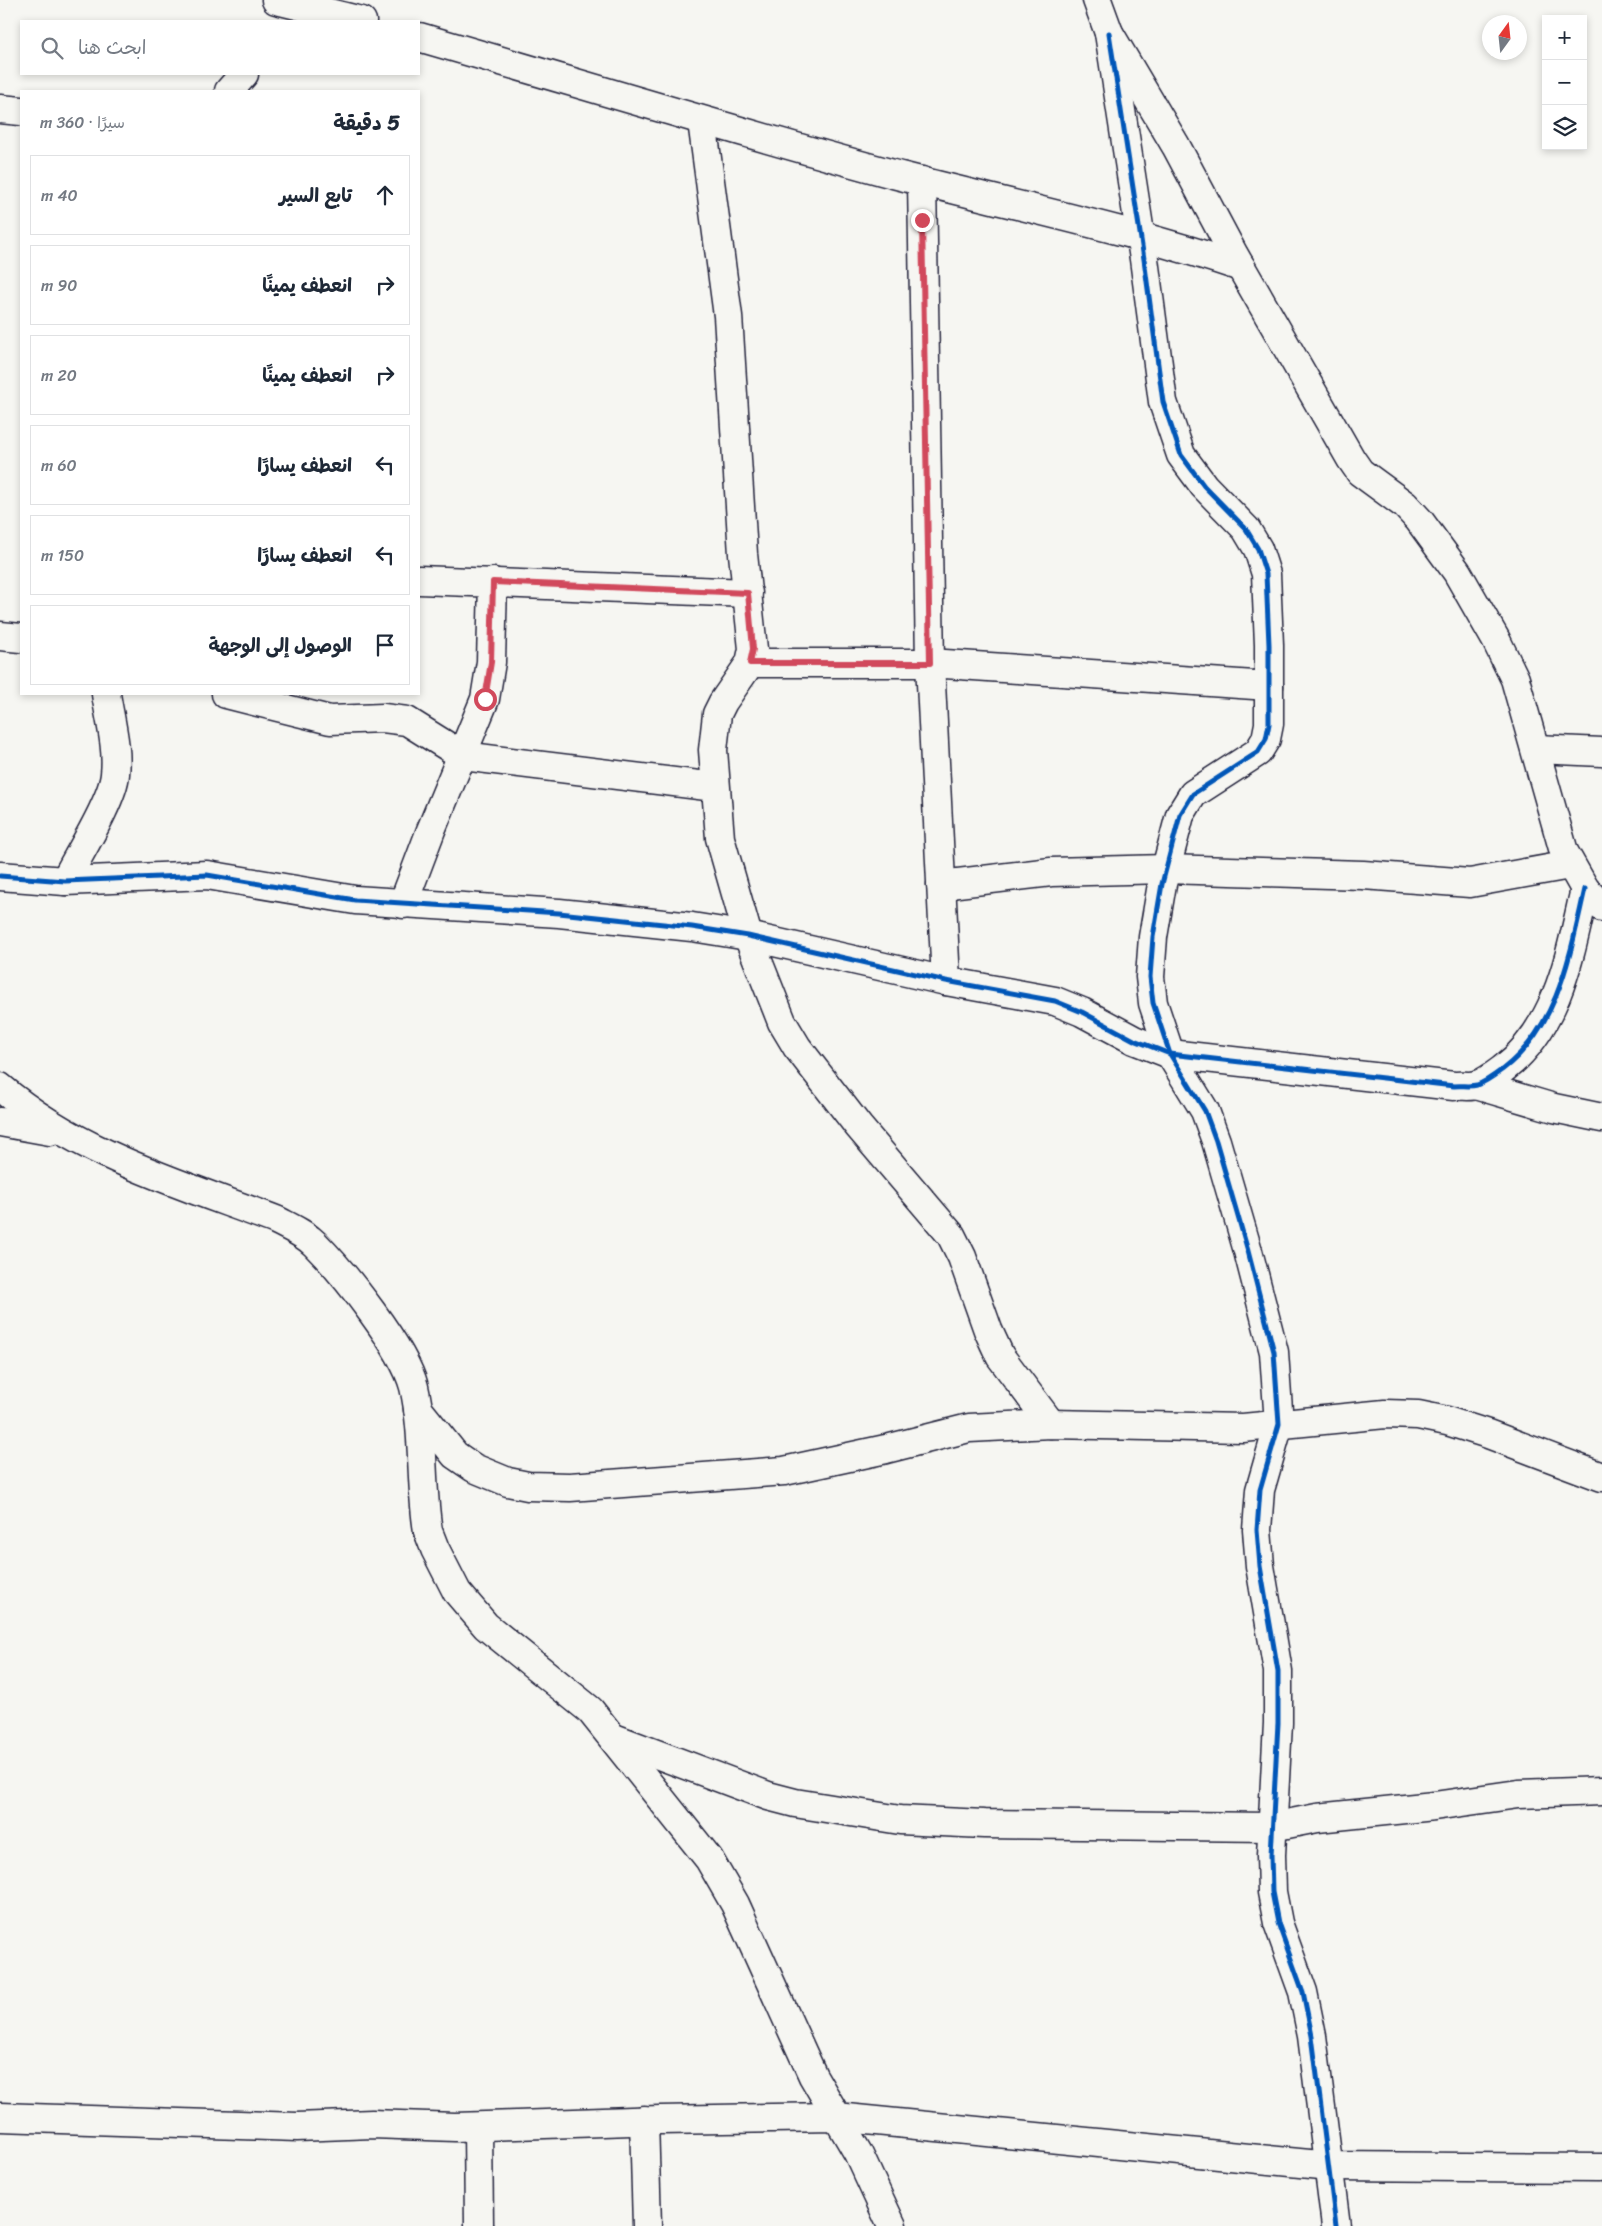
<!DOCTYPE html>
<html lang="ar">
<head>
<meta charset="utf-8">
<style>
	body { margin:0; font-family:Sriracha,"Playpen Sans Arabic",sans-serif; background:#f6f6f7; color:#1f2937; direction:rtl }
	.controls { position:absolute; right:15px; top:15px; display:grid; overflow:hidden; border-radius:0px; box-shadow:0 2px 8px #0003 }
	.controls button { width:45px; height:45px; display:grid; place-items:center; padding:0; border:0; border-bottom:1px solid #e0e1e3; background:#fff; color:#1f2937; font:25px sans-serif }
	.compass { position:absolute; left:1482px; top:15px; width:45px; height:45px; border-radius:50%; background:#fff; box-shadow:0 2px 8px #0003; rotate:15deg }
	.stop { position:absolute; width:15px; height:15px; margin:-11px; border:4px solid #d1495b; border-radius:50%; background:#fff }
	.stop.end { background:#d1495b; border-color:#fff; box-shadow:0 1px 5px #0008 }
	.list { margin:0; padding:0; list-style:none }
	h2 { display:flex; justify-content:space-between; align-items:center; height:65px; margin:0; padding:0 20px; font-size:21px }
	h2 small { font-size:16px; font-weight:400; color:#747a83 }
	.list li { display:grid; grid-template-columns:32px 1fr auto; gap:15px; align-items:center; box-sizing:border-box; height:80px; margin:0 10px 10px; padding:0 10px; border:1px solid #e0e1e3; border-radius:0px }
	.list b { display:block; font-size:19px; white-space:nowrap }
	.list em { font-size:16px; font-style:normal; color:#747a83 }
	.icon { flex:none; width:28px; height:28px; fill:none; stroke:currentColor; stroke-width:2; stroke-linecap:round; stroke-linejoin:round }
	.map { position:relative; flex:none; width:1602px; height:2226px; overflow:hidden; direction:ltr }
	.search { position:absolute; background:#fff; box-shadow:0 2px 8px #0003; left:20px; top:20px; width:400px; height:55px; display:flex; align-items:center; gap:12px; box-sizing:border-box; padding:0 18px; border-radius:0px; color:#747a83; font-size:19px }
	.panel { position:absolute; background:#fff; box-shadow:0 2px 8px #0003; left:20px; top:90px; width:400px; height:605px; border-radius:0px; direction:rtl }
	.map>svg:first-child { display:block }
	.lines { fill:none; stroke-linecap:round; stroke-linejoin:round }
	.minor-casing { stroke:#22223b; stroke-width:31 }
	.minor { stroke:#f6f6f2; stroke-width:28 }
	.cycleway-casing { stroke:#f6f6f2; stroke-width:8 }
	.cycleway { stroke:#0057b8; stroke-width:5 }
	.route { stroke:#d1495b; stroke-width:6 }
</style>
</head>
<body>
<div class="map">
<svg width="1602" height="2226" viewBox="0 0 1602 2226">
	<rect width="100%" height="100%" fill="#f6f6f2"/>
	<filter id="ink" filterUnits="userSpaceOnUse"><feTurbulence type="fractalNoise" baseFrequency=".02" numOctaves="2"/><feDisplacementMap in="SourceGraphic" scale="10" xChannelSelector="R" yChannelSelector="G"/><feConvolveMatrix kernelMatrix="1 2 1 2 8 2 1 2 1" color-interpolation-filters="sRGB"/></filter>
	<g filter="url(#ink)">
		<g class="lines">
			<defs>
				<g id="minor">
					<path d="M276,0L362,21"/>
					<path d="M1097,0L1109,33L1176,146L1234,255L1351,459L1360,472L1405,505L1419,520L1457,572L1496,640L1515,679L1564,852L1585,889L1602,907"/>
					<path d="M1109,33L1144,259L1163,402L1181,455L1204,486L1246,529L1258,549L1266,574L1269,645V724L1266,739L1258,752L1193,794L1180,815L1162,884L1153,937L1150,977L1153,1003L1170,1054L1205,1111L1216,1141L1248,1251L1274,1352L1279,1424L1260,1490L1257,1530L1260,1566L1278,1671V1723L1271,1855L1272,1892L1278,1923L1303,1992L1312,2036L1336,2226"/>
					<path d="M419,37C578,83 737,132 897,175C1012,205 1129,229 1241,267"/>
					<path d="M229,91L244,74"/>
					<path d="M0,109L21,111"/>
					<path d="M702,121L728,316L743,554L753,649L750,663L723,702L717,714L713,750L720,838L748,936L782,1022L797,1047L859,1127L951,1235L962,1257L988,1330L1000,1356L1051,1424"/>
					<path d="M922,181L930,663L946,981"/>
					<path d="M419,580L748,593"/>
					<path d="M0,636L21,638"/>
					<path d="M750,663H930L1269,686"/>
					<path d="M226,694L330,720L383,718L407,721L463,756L715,787"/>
					<path d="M1536,749L1602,752"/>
					<path d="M0,876L65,881L207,875L355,900L559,913L692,927L748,936L946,981L1055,1001L1082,1012L1134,1040L1170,1054L1454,1086C1461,1085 1470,1087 1477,1085C1486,1082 1495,1075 1503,1069C1559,1026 1570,954 1585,889"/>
					<path d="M65,881C78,855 113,800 115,774C118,748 110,720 106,694"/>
					<path d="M941,885L1051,872L1166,869L1363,875L1470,883L1570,865"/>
					<path d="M403,904L431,830L485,699L491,662L493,582"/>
					<path d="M1476,1085L1554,1108L1602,1118"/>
					<path d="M0,1087C78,1154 181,1184 276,1220C289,1227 304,1233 315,1244C344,1273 404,1348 414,1387C425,1434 420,1483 428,1531L435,1549L457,1592L486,1626L590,1710L709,1859L735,1904L813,2076L858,2153L892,2226"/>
					<path d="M0,1122L50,1131"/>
					<path d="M418,1409L455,1455L474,1468L508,1482L528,1486L570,1487L784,1471L886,1449L969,1428L1051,1424L1243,1428L1385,1414L1418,1415L1447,1421L1488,1434L1602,1477"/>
					<path d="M614,1738L768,1796L795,1803L900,1820L984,1824L1272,1827L1317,1818L1434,1806L1518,1794L1602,1791"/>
					<path d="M0,2117L297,2127L372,2124L455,2127L660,2120L836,2117L1330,2166L1602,2168"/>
					<path d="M644,2120L647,2226"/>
					<path d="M478,2127L479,2226"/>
				</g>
			</defs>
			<use href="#minor" class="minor-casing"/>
			<use href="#minor" class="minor"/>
			<defs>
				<g id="cycleway">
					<path d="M1109,33L1144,259L1163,402L1181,455L1204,486L1246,529L1258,549L1266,574L1269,645V724L1266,739L1258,752L1193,794L1180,815L1162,884L1153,937L1150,977L1153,1003L1170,1054L1205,1111L1216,1141L1248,1251L1274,1352L1279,1424L1260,1490L1257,1530L1260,1566L1278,1671V1723L1271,1855L1272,1892L1278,1923L1303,1992L1312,2036L1336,2226"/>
					<path d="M0,876L65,881L207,875L355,900L559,913L692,927L748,936L946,981L1055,1001L1082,1012L1134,1040L1170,1054L1454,1086C1461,1085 1470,1087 1477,1085C1486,1082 1495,1075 1503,1069C1559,1026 1570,954 1585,889"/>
				</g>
			</defs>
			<use href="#cycleway" class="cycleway-casing"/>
			<use href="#cycleway" class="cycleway"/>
		</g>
	</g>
	<g class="lines" filter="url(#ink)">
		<path class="route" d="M485,699L491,662L493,582L748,593L753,649L750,663H930L922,220"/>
	</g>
</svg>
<div class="controls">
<button>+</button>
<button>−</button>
<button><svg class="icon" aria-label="layers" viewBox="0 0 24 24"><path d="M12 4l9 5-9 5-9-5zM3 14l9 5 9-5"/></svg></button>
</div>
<svg class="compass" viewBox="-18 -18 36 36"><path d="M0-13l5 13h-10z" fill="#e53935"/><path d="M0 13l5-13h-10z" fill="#747a83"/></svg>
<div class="stop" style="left:485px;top:699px"></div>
<div class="stop end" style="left:922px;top:220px"></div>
<div class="search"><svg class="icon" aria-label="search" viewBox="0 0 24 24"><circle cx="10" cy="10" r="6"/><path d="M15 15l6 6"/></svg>ابحث هنا</div>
<section class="panel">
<h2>5 دقيقة<small>سيرًا · 360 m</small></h2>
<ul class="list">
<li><svg class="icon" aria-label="ahead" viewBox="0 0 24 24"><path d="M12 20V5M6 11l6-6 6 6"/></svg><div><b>تابع السير</b></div><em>40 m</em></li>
<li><svg class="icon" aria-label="right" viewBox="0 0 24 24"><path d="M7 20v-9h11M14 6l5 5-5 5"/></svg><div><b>انعطف يمينًا</b></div><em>90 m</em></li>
<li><svg class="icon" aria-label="right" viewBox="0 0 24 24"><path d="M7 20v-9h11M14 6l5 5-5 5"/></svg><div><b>انعطف يمينًا</b></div><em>20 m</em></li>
<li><svg class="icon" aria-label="left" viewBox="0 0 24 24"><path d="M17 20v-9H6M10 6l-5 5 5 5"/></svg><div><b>انعطف يسارًا</b></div><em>60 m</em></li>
<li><svg class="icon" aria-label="left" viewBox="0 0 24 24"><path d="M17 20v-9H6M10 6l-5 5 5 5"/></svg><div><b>انعطف يسارًا</b></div><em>150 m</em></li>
<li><svg class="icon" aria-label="arrive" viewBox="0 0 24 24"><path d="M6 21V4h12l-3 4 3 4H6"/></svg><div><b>الوصول إلى الوجهة</b></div></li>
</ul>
</section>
</div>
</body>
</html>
